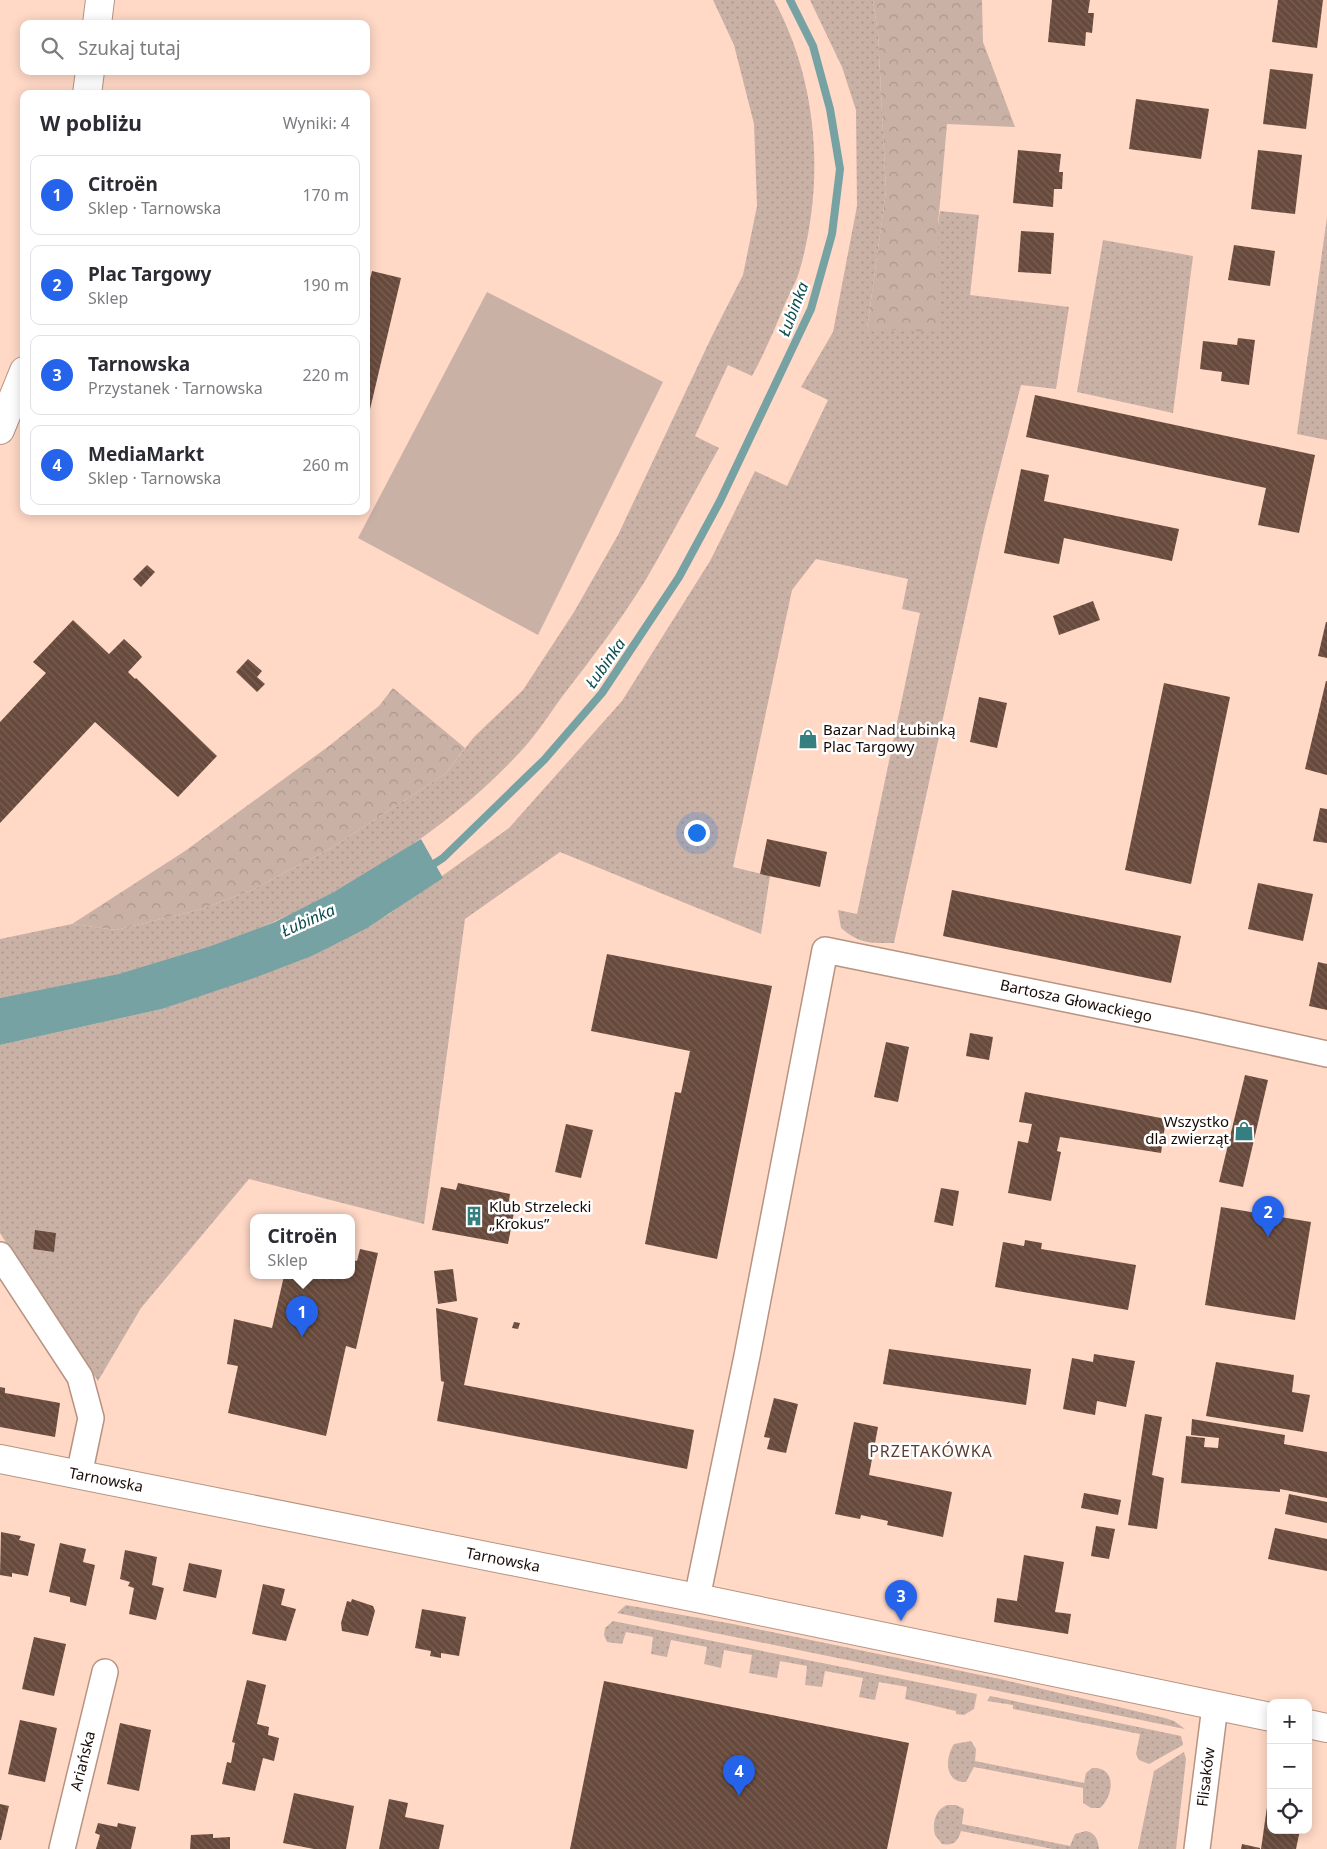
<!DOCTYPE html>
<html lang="pl">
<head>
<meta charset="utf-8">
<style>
	body { margin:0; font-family:"Noto Sans",sans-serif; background:#f7f7f7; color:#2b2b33 }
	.controls { position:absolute; right:15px; bottom:15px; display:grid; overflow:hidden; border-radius:10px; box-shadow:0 2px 12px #0003 }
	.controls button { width:45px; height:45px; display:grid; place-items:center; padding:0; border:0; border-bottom:1px solid #e1e1e2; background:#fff; color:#2b2b33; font:25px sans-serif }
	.you { position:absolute; left:696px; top:832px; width:18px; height:18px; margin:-12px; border:4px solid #fff; border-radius:50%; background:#1a73e8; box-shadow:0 0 0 8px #1a73e833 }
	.badge { display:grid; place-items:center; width:32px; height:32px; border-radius:50%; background:#2563eb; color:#fff; font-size:16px; font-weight:700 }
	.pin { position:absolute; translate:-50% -41px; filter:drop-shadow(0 1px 2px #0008) }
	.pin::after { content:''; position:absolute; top:26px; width:18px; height:15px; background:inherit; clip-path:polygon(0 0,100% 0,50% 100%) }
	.popup { position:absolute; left:250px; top:1214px; width:105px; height:65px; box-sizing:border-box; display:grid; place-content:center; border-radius:10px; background:#fff; filter:drop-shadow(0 1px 4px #0005); font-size:16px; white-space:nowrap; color:#7c7c81 }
	.popup b { font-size:19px; color:#2b2b33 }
	.popup::after { content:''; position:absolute; left:50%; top:100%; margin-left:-10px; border:10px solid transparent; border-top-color:#fff }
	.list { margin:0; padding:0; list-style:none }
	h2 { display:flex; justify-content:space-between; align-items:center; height:65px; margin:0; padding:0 20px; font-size:21px }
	h2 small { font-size:16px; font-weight:400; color:#7c7c81 }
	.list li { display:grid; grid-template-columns:32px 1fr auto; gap:15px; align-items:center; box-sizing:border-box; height:80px; margin:0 10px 10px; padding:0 10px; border:1px solid #e1e1e2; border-radius:10px }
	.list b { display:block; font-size:19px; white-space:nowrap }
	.list p { margin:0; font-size:16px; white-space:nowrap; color:#7c7c81 }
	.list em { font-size:16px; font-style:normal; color:#7c7c81 }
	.icon { flex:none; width:28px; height:28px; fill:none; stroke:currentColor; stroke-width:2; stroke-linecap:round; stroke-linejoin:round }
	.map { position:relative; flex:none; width:1327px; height:1849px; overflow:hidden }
	.search { position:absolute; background:#fff; box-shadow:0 2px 12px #0003; left:20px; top:20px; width:350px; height:55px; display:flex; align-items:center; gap:12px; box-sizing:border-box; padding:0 18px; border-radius:10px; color:#7c7c81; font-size:19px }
	.panel { position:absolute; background:#fff; box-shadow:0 2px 12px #0003; left:20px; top:90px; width:350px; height:425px; border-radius:10px }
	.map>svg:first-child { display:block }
	.grass { fill:url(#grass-dots) }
	.forest { fill:url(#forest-crowns) }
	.pitch { fill:#c9b1a6 }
	.water { fill:#77a2a3 }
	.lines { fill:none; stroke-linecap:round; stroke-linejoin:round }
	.stream { stroke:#77a2a3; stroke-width:8 }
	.building { fill:url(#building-back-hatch) }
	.street-casing { stroke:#b79382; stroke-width:28 }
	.secondary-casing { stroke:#b79382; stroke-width:30 }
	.primary-casing { stroke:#b79382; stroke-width:30 }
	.street { stroke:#fff; stroke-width:25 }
	.secondary { stroke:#fff; stroke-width:28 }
	.primary { stroke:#fff; stroke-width:28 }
	.labels { text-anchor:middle; stroke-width:5; stroke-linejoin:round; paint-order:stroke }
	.poi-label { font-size:15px; fill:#170a05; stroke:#fff; text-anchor:start }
	.street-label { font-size:15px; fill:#170a05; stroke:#fff }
	.water-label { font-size:16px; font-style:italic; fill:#0b4d4f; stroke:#fff }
	.neighbourhood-label { font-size:16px; letter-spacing:1px; fill:#5c3d2f; stroke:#fff }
</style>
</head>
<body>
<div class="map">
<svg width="1327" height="1849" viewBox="0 0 1327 1849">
	<defs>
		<pattern id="grass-dots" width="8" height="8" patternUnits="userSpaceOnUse" patternTransform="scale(1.25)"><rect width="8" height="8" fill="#c9b1a6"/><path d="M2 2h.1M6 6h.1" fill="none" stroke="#ac978d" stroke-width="1.8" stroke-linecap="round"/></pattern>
		<pattern id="forest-crowns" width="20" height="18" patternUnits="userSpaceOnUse" patternTransform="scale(1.25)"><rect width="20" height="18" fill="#c9b1a6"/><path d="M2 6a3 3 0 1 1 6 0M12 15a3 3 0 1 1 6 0" fill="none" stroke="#ac978d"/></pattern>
		<pattern id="building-back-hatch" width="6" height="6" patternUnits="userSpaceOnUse" patternTransform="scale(1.25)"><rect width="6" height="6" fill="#684a3c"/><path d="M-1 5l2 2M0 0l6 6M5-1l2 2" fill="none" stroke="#786054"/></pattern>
	</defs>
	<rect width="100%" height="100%" fill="#ffd8c6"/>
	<g class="grass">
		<path d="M713,0H774C818,81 825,181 800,269C797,281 790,292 785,304C775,328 765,352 752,376L728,365L695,436L719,448C694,492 671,537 645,581C621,620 592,658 564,694C550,713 537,734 521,751C420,861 262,941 117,975C78,984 39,991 0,998V939L72,924L116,930L202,909L254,889L331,848L445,774L474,737L523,690L574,612L618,535L712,336L743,275L757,206L754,124L734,45Z"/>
		<path d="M810,0H873L878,34L886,191L867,329L938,225L940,211L979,215L970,295L1069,307L1056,389L1021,385L984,530L894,943C869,943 860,944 841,928L838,910L857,914L920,613L902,609L908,579L816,559L792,590L733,867L770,876L761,934L560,852L465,919L424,1224L249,1179L141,1308L98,1381L54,1318L0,1233V1045L162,1009L312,956L389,914L509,828L622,701L710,561L755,471L787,486L828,400L801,387L833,332L857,206L856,110L842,67Z"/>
		<path d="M1327,217V440L1297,434Z"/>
		<path d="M1103,240L1193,256L1173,413L1077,392Z"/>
		<path d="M626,1605L733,1624L1000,1679L1165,1718L1174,1721L1185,1729L617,1613Z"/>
		<path d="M613,1621L977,1694L974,1709L964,1715L956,1714V1711L905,1699L907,1687L879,1682L875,1700L859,1697L863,1678L825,1671L822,1687L805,1685L807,1666L780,1661L777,1678L749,1673L752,1655L724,1650L721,1668L704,1664L707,1647L671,1640L667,1657L651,1654L653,1637L626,1632L622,1644L607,1642L604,1635L605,1628Z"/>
		<path d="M990,1696L1181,1736L1183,1745L1149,1764L1139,1760L1136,1754L1140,1734L1013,1709V1705L987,1701Z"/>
		<path d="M971,1741L976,1749L975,1761L1084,1783L1086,1773L1092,1768C1117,1766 1114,1796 1100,1808H1091L1083,1803V1788L974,1767L966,1782C944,1783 945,1758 954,1744Z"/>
		<path d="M1184,1752L1186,1759L1176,1849H1138L1154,1771Z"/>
		<path d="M947,1805H956L964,1809L962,1824L1070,1846L1075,1834L1086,1831C1096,1833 1098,1840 1099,1849H1053L961,1831C958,1841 954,1846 942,1844L935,1835C932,1823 935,1810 947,1805Z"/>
	</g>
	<g class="forest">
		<path d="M873,0H982L983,42L1015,127L947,124L938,225L939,332L867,329L886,191L878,34Z"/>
		<path d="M393,688L465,748L445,774L331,848L254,889L202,909L116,930L72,924L185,851L329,746L379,706Z"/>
	</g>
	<path class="pitch" d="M487,292L663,382L538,635L358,538Z"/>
	<path class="water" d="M421,839L443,878L367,928L312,956L254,978L162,1009L0,1045V998L119,974L211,946L275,922L334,892Z"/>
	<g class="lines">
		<path class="stream" d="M426,869L443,858L544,760L602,693L679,577L720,501L811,309L832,234L840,169L830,109L813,46L790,0"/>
	</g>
	<g class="building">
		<path d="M1052,0H1090L1088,13H1094L1092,33L1086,32L1085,46L1048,42Z"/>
		<path d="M1278,0H1323L1317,48L1272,42Z"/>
		<path d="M1270,69L1313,74L1306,129L1263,124Z"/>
		<path d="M1136,99L1209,109L1201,159L1129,149Z"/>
		<path d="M1018,150L1061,154L1059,172H1063L1062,189H1054L1053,207L1013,203Z"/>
		<path d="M1258,150L1302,155L1295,214L1251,209Z"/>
		<path d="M1021,231L1054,233L1051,274L1018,272Z"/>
		<path d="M1234,245L1275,251L1270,286L1228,280Z"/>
		<path d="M372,271L401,278L367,422L366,295Z"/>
		<path d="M1238,338L1255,340L1249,385L1221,381L1222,372L1200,369L1203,341L1237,345Z"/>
		<path d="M1035,395L1315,455L1299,533L1258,525L1266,488L1026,437Z"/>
		<path d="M1021,469L1049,475L1044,501L1179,529L1172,561L1064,538L1059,564L1004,553Z"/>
		<path d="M147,565L155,572L141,587L133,579Z"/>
		<path d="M1093,601L1100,620L1059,635L1053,616Z"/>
		<path d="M73,620L109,654L124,639L138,652L142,657L128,672L135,679L136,678L217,756L178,797L95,722L0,823V722L46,673L33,662Z"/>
		<path d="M1326,622H1327V658L1318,656Z"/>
		<path d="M248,659L262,671L257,677L265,684L257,692L236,672Z"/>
		<path d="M1326,681H1327V775L1305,769Z"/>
		<path d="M1164,683L1230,697L1191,884L1125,870Z"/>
		<path d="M979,697L1007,703L997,748L970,742Z"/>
		<path d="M1320,808L1327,809V843L1313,841Z"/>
		<path d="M767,839L827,852L820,887L760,874Z"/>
		<path d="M1258,883L1313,894L1303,941L1248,929Z"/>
		<path d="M952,890L1181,936L1171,983L943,936Z"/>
		<path d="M607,954L772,986L717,1259L645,1244L675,1092L681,1093L690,1051L591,1031Z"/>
		<path d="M1318,962L1327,964V1010L1309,1006Z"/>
		<path d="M970,1033L993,1037L989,1060L966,1056Z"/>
		<path d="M886,1042L909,1047L898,1102L874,1097Z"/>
		<path d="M1245,1075L1268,1080L1243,1187L1219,1182Z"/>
		<path d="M1025,1092L1166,1119L1161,1153L1060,1137L1057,1151L1061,1152L1051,1201L1008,1193L1018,1141L1028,1143L1032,1124L1019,1122Z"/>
		<path d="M566,1124L593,1130L581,1178L555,1172Z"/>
		<path d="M458,1183L510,1194L509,1201L516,1202L508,1244L432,1230L441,1187L456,1190Z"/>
		<path d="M941,1188L959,1191L953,1226L934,1222Z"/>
		<path d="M1221,1207L1311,1222L1295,1320L1205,1305Z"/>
		<path d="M35,1230L56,1233L54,1252L33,1249Z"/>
		<path d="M1025,1240L1042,1243L1041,1249L1136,1265L1128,1310L995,1287L1003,1242L1024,1246Z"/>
		<path d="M360,1249L378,1253L356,1349L346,1346L326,1436L228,1413L238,1366L227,1364L234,1319L272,1328L284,1276H351V1260L357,1261Z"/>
		<path d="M453,1269L457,1301L438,1304L434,1271Z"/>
		<path d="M436,1308L478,1318L464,1385L694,1430L687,1469L437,1421L444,1382L441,1381Z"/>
		<path d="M514,1322L520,1323L518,1329L512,1328Z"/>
		<path d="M889,1349L1031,1369L1026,1405L883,1384Z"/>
		<path d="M1094,1354L1135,1361L1126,1407L1097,1401L1095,1415L1063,1409L1072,1358L1093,1362Z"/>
		<path d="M1216,1362L1294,1375L1292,1392L1310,1395L1303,1432L1206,1416Z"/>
		<path d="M0,1387L5,1388V1393L60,1403L55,1437L0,1427Z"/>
		<path d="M774,1398L798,1404L786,1453L767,1449L770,1438L764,1437Z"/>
		<path d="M1145,1414L1162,1417L1152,1475L1164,1478L1157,1529L1128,1525Z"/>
		<path d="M1192,1419L1285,1435L1284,1444L1327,1452V1498L1280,1489V1492L1181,1483L1186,1436L1205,1438L1204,1447L1218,1448L1219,1438L1191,1435Z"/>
		<path d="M854,1422L878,1427L869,1475L952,1492L943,1537L887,1525L888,1521L861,1515L860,1519L835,1514Z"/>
		<path d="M1084,1493L1121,1500L1118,1515L1081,1508Z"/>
		<path d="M1289,1494L1327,1502V1523L1285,1514Z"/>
		<path d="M1096,1526L1115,1529L1109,1559L1091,1556Z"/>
		<path d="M1275,1528L1327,1539V1571L1268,1559Z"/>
		<path d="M1,1532L21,1536L19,1540L35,1544L28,1576L12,1573V1577L0,1575Z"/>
		<path d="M60,1543L86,1549L83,1562L95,1565L86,1606L70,1602V1597L49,1592Z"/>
		<path d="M125,1550L157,1557L152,1585L164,1588L156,1620L129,1614L134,1588L128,1586L130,1582L120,1579Z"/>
		<path d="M1024,1555L1064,1562L1055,1612L1071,1614L1068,1634L994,1622L997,1598L1017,1601Z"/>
		<path d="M189,1563L222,1570L216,1598L183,1591Z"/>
		<path d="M263,1584L285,1589L281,1605L296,1609L286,1641L252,1634Z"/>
		<path d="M352,1599L373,1606L375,1611L368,1636L342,1631L341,1623L347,1601L351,1602Z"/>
		<path d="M422,1609L466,1617L459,1656L441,1653V1658L430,1656L431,1651L415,1648Z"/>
		<path d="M34,1637L66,1644L54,1696L22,1689Z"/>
		<path d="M247,1680L266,1685L257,1724L269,1727L268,1735L279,1738L274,1761L263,1758L255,1791L222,1784L227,1762L231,1763L235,1743L232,1742Z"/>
		<path d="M604,1681L909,1743L887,1849H570Z"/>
		<path d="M20,1720L57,1728L45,1782L8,1774Z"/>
		<path d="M120,1723L151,1730L139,1791L107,1784Z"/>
		<path d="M294,1793L354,1806L346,1849H314L283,1843Z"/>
		<path d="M389,1799L408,1803L405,1817L444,1825L439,1849H379Z"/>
		<path d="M0,1804L9,1806L1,1840H0Z"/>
		<path d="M1267,1807L1271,1808V1830H1300L1296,1849H1261Z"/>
		<path d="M98,1823L117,1827L118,1823L136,1827L131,1849H96L100,1835L95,1833Z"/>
		<path d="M213,1834V1838L230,1837V1849H190L191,1835Z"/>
		<path d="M1242,1844L1260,1848V1849H1241Z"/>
	</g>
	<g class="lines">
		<defs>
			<g id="street">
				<path d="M0,1255L80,1377L91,1418L79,1475"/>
				<path d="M697,1598L747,1356L825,950L1194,1025L1327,1054"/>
				<path d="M62,1849L105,1672"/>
				<path d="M1197,1849L1215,1706"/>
			</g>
			<g id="secondary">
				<path d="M0,1459L697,1598L1271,1717"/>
				<path d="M1308,1724L1327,1728"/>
			</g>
			<g id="primary">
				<path d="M97,24L100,0"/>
				<path d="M87,94L90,71"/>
				<path d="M0,430L24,371"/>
			</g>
		</defs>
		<use href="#street" class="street-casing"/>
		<use href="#secondary" class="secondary-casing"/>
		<use href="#primary" class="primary-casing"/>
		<use href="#street" class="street"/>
		<use href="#secondary" class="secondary"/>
		<use href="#primary" class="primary"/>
	</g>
	<defs>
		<symbol id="shop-bare" viewBox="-9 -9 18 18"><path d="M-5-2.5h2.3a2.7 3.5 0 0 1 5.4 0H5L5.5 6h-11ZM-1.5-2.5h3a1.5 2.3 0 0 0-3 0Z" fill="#367f81" stroke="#fff" stroke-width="2.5" paint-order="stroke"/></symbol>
		<symbol id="building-bare" viewBox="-9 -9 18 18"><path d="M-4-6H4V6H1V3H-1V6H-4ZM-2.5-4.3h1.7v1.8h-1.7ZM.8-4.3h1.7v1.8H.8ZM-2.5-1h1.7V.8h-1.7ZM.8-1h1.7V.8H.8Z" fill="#367f81" stroke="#fff" stroke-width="2.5" paint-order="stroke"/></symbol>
	</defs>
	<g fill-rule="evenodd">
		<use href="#shop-bare" x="794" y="725" width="28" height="28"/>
		<use href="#shop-bare" x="1230" y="1117" width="28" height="28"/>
		<use href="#building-bare" x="460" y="1202" width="28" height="28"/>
	</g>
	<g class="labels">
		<g class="poi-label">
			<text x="823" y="735">Bazar Nad Łubinką<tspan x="823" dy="17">Plac Targowy</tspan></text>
			<text x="1229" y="1127" text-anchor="end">Wszystko<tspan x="1229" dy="17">dla zwierząt</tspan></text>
			<text x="489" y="1212">Klub Strzelecki<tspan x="489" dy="17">„Krokus”</tspan></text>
		</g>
		<g class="street-label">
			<text transform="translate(1076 1001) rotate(12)" y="5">Bartosza Głowackiego</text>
			<text transform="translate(106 1480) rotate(11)" y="5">Tarnowska</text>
			<text transform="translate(503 1560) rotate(11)" y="5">Tarnowska</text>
			<text transform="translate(83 1761) rotate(-76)" y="5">Ariańska</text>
			<text transform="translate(1206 1777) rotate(-83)" y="5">Flisaków</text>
		</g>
		<g class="water-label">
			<text transform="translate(793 309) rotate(-69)" y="6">Łubinka</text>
			<text transform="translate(605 663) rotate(-55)" y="6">Łubinka</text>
			<text transform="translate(308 920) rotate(-24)" y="6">Łubinka</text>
		</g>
		<g class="neighbourhood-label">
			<text x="931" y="1457">PRZETAKÓWKA</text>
		</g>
	</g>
</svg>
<div class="controls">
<button>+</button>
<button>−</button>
<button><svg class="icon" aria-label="locate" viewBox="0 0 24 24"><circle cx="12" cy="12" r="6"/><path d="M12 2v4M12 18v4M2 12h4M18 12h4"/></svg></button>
</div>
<div class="you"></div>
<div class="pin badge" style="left:302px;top:1337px">1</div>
<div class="popup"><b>Citroën</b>Sklep</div>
<div class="pin badge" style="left:1268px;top:1237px">2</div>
<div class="pin badge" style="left:901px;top:1621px">3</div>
<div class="pin badge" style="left:739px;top:1796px">4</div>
<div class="search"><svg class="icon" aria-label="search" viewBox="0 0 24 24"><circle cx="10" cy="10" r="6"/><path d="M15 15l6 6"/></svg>Szukaj tutaj</div>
<section class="panel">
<h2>W pobliżu<small>Wyniki: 4</small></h2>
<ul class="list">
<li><span class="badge">1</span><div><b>Citroën</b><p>Sklep · Tarnowska</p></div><em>170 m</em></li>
<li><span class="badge">2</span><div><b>Plac Targowy</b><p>Sklep</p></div><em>190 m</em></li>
<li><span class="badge">3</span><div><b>Tarnowska</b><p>Przystanek · Tarnowska</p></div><em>220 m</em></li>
<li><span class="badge">4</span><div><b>MediaMarkt</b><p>Sklep · Tarnowska</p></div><em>260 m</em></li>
</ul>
</section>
</div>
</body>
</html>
